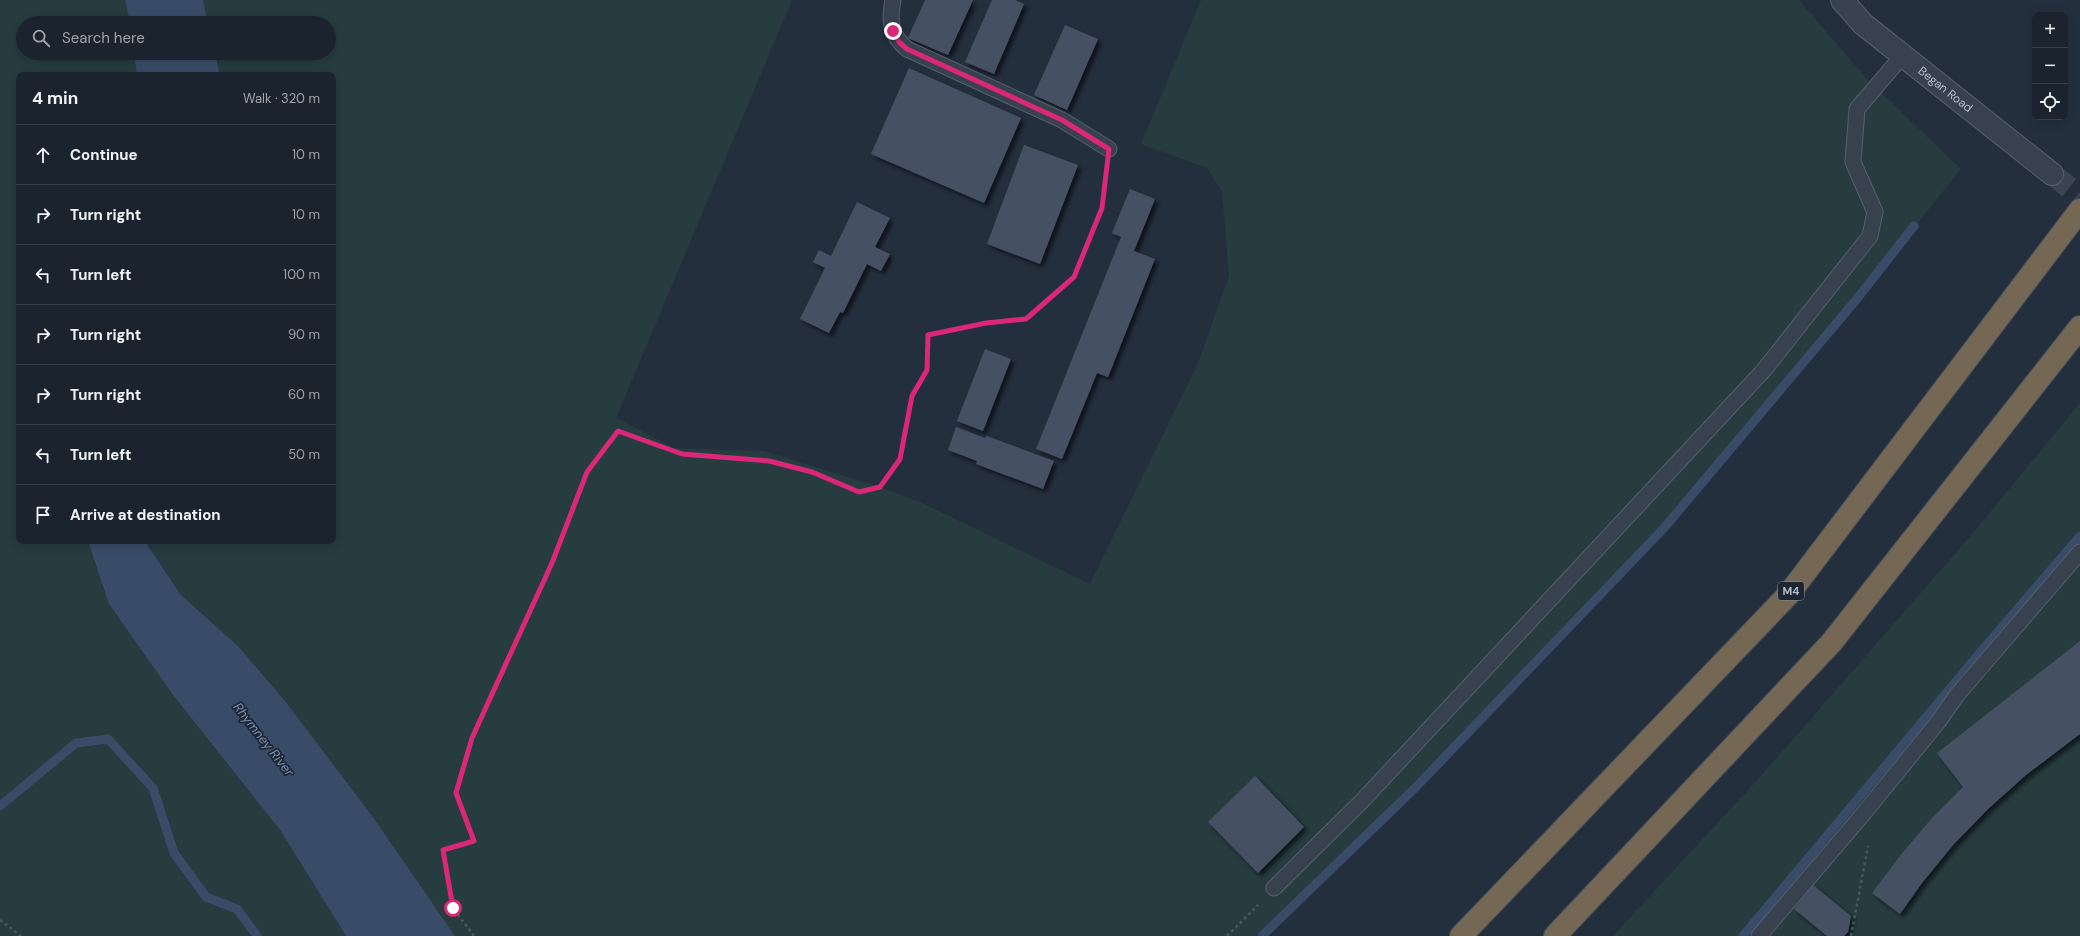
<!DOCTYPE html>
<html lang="en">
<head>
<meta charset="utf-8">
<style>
	body { margin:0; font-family:"DM Sans",sans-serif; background:#242b36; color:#f1f3f6 }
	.controls { position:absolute; right:12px; top:12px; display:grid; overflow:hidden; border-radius:8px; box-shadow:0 2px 10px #0003 }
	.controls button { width:36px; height:36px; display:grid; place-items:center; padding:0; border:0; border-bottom:1px solid #39404a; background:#1b232e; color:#f1f3f6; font:20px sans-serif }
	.stop { position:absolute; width:12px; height:12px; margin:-9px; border:3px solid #db2777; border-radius:50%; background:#fff }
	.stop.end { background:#db2777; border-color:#fff; box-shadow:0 1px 4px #0008 }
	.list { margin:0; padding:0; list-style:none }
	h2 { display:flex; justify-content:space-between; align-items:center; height:52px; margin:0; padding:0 16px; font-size:17px }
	h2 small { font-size:13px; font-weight:400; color:#a0a4aa }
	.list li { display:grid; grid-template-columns:26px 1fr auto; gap:12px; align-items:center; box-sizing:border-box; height:60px; padding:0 16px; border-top:1px solid #39404a }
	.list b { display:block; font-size:15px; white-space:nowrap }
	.list em { font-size:13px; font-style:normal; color:#a0a4aa }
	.icon { flex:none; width:22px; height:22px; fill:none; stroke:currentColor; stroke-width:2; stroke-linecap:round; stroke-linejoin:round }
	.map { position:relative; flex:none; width:2080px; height:936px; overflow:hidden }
	.search { position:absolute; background:#1b232e; box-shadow:0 2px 10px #0003; left:16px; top:16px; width:320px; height:44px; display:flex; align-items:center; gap:10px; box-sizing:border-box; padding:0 14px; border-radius:22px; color:#a0a4aa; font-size:15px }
	.panel { position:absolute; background:#1b232e; box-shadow:0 2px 10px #0003; left:16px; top:72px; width:320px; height:472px; border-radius:8px }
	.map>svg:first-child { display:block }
	.green { fill:#263c3f }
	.water { fill:#394c67 }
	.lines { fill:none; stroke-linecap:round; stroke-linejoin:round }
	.stream { stroke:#394c67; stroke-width:9 }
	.building { fill:#455162; filter:url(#shadow) }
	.minor-tunnel { stroke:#3a4453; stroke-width:22; stroke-dasharray:22 11; stroke-linecap:butt }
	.service-casing { stroke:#565f6c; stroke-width:17 }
	.minor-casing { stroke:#565f6c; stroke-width:24 }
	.motorway-casing { stroke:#434c59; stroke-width:24 }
	.path { stroke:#44595c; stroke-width:2.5; stroke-dasharray:3 3; stroke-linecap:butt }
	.service { stroke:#38414e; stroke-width:15 }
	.minor { stroke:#38414e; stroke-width:22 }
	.motorway { stroke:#746855; stroke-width:22 }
	.route { stroke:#db2777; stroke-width:5 }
	.labels { text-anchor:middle; stroke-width:3.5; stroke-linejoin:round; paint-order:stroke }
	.shield { fill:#1d2633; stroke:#878f9c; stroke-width:1 }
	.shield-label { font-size:11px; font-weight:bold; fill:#b4bcc9 }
	.street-label { font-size:12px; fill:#b4bcc9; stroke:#1d2633 }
	.water-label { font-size:13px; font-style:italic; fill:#7c92b1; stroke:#1d2633 }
</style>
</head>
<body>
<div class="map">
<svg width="2080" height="936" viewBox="0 0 2080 936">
	<defs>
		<filter id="shadow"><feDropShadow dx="3.5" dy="3.5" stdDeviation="2" flood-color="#0009"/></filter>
	</defs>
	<rect width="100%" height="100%" fill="#242f3e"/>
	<g class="green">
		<path d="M0,0H125L130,23H23V53H134L137,75H19V541H88L109,604L173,695L280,830L346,936H0Z"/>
		<path d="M203,0H792L616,418L674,448L764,451L880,487L920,502L1090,584L1198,363L1229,276L1222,192L1207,168L1141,144L1201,0H1799L1867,79L1961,169L1856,300L1664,528L1416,787L1262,936H455L373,817L285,701L239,647L181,595L148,546L147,541H333V75H220L215,53H329V23H208Z"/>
		<path d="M2080,403V936H1613L1760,777L1973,533Z"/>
	</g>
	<g class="water">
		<path d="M125,0H203L208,23H130Z"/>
		<path d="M134,53H215L220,75H137Z"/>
		<path d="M88,541H147L148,546L181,595L239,647L285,701L373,817L455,936H346L280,830L173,695L109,604Z"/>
	</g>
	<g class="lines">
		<g class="stream">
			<path d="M0,806L76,743L108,739L153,788L174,853L206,897L237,909L257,936"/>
			<path d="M1262,936L1416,787L1664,528L1856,300L1914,226"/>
			<path d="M1743,936L1979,654L2080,536"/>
		</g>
	</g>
	<g class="building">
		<path d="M925,0H973L948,55L908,38Z"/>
		<path d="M992,0H1015L1024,4L994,74L965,62Z"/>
		<path d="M1065,25L1098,39L1067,110L1034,95Z"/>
		<path d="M909,68L1021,118L984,203L871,154Z"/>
		<path d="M1024,145L1078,165L1040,264L987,244Z"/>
		<path d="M1130,189L1155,199L1134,251L1155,259L1108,377L1097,373L1062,459L1036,449L1121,237L1112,233Z"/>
		<path d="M857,202L890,218L875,247L890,254L881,271L867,264L843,313L840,312L829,333L800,319L825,268L813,262L819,250L831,256Z"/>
		<path d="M985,349L1011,359L983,431L957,421Z"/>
		<path d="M956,427L985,438L987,436L1054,461L1043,489L976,464L977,461L948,450Z"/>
		<path d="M2080,641V734L2026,775L1988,809L1954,844L1922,883L1900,914L1872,893L1903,852L1933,817L1963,787L1937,753Z"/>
		<path d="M1255,776L1304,827L1258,873L1208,822Z"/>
		<path d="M1813,885L1851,916L1848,932L1844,936H1827L1794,909Z"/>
	</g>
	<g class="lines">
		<path class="minor-tunnel" d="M2052,174L2080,196"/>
		<defs>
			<g id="service">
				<path d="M893,0C889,20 890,35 907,49L1062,120L1109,149"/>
				<path d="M1274,888L1362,801L1764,370L1870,236L1875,212L1853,162L1857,109L1903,55"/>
				<path d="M1759,936L1864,813L1938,722L1957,695L2080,552"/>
			</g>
			<g id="minor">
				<path id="s1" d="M1842,0L1863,24L2052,174"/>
			</g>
			<g id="motorway">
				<path d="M1461,936L1788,595L2080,210"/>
				<path d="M1555,936L1832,642L2080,327"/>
			</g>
		</defs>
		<use href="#service" class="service-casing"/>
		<use href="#minor" class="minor-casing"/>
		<use href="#motorway" class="motorway-casing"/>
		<g class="path">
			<path d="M0,920L21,936"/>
			<path d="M474,936L453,908L443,850L474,841L456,793L472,738L552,563L587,472L618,431L682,454L769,461L812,472L859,492L880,487L900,459L912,396L927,369L928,335L986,323L1026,319L1074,277L1102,209L1106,171"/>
			<path d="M1227,936L1258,905"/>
			<path d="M1851,936L1868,846"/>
		</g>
		<use href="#service" class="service"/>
		<use href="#minor" class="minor"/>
		<use href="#motorway" class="motorway"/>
	</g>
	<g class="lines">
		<path class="route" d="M453,908L443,850L474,841L456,793L472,738L552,563L587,472L618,431L682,454L769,461L812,472L859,492L880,487L900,459L912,396L927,370L928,335L986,323L1026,319L1074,277L1102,208L1109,149L1062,120L907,49L899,42L893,31"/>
	</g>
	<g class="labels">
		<rect class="shield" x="1778" y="582" width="26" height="18" rx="3"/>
		<g class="shield-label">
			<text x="1791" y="595">M4</text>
		</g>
		<g class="street-label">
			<text dy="4" stroke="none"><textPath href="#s1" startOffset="137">Began Road</textPath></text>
		</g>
		<g class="water-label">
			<text transform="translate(264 739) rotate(52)" y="5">Rhymney River</text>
		</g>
	</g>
</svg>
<div class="controls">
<button>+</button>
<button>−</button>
<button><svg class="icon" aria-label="locate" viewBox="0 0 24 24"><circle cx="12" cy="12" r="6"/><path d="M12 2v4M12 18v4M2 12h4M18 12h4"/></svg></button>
</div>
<div class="stop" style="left:453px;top:908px"></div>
<div class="stop end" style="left:893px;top:31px"></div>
<div class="search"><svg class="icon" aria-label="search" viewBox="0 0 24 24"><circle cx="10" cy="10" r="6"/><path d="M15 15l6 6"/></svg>Search here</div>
<section class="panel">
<h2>4 min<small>Walk · 320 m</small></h2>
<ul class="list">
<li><svg class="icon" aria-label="ahead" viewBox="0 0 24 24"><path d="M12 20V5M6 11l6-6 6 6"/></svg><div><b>Continue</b></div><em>10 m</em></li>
<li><svg class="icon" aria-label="right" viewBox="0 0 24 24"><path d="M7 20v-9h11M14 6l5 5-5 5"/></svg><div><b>Turn right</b></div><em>10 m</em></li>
<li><svg class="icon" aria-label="left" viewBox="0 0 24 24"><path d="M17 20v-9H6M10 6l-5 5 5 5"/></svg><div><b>Turn left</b></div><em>100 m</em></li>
<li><svg class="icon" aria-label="right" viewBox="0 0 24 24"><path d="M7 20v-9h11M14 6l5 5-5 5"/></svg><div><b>Turn right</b></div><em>90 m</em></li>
<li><svg class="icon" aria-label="right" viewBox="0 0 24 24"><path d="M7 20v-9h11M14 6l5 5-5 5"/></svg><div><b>Turn right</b></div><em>60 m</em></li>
<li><svg class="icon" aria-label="left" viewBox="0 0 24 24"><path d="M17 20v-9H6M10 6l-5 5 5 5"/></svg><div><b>Turn left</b></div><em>50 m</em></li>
<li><svg class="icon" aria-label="arrive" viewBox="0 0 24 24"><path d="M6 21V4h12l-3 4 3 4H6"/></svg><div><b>Arrive at destination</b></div></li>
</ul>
</section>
</div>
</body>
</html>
